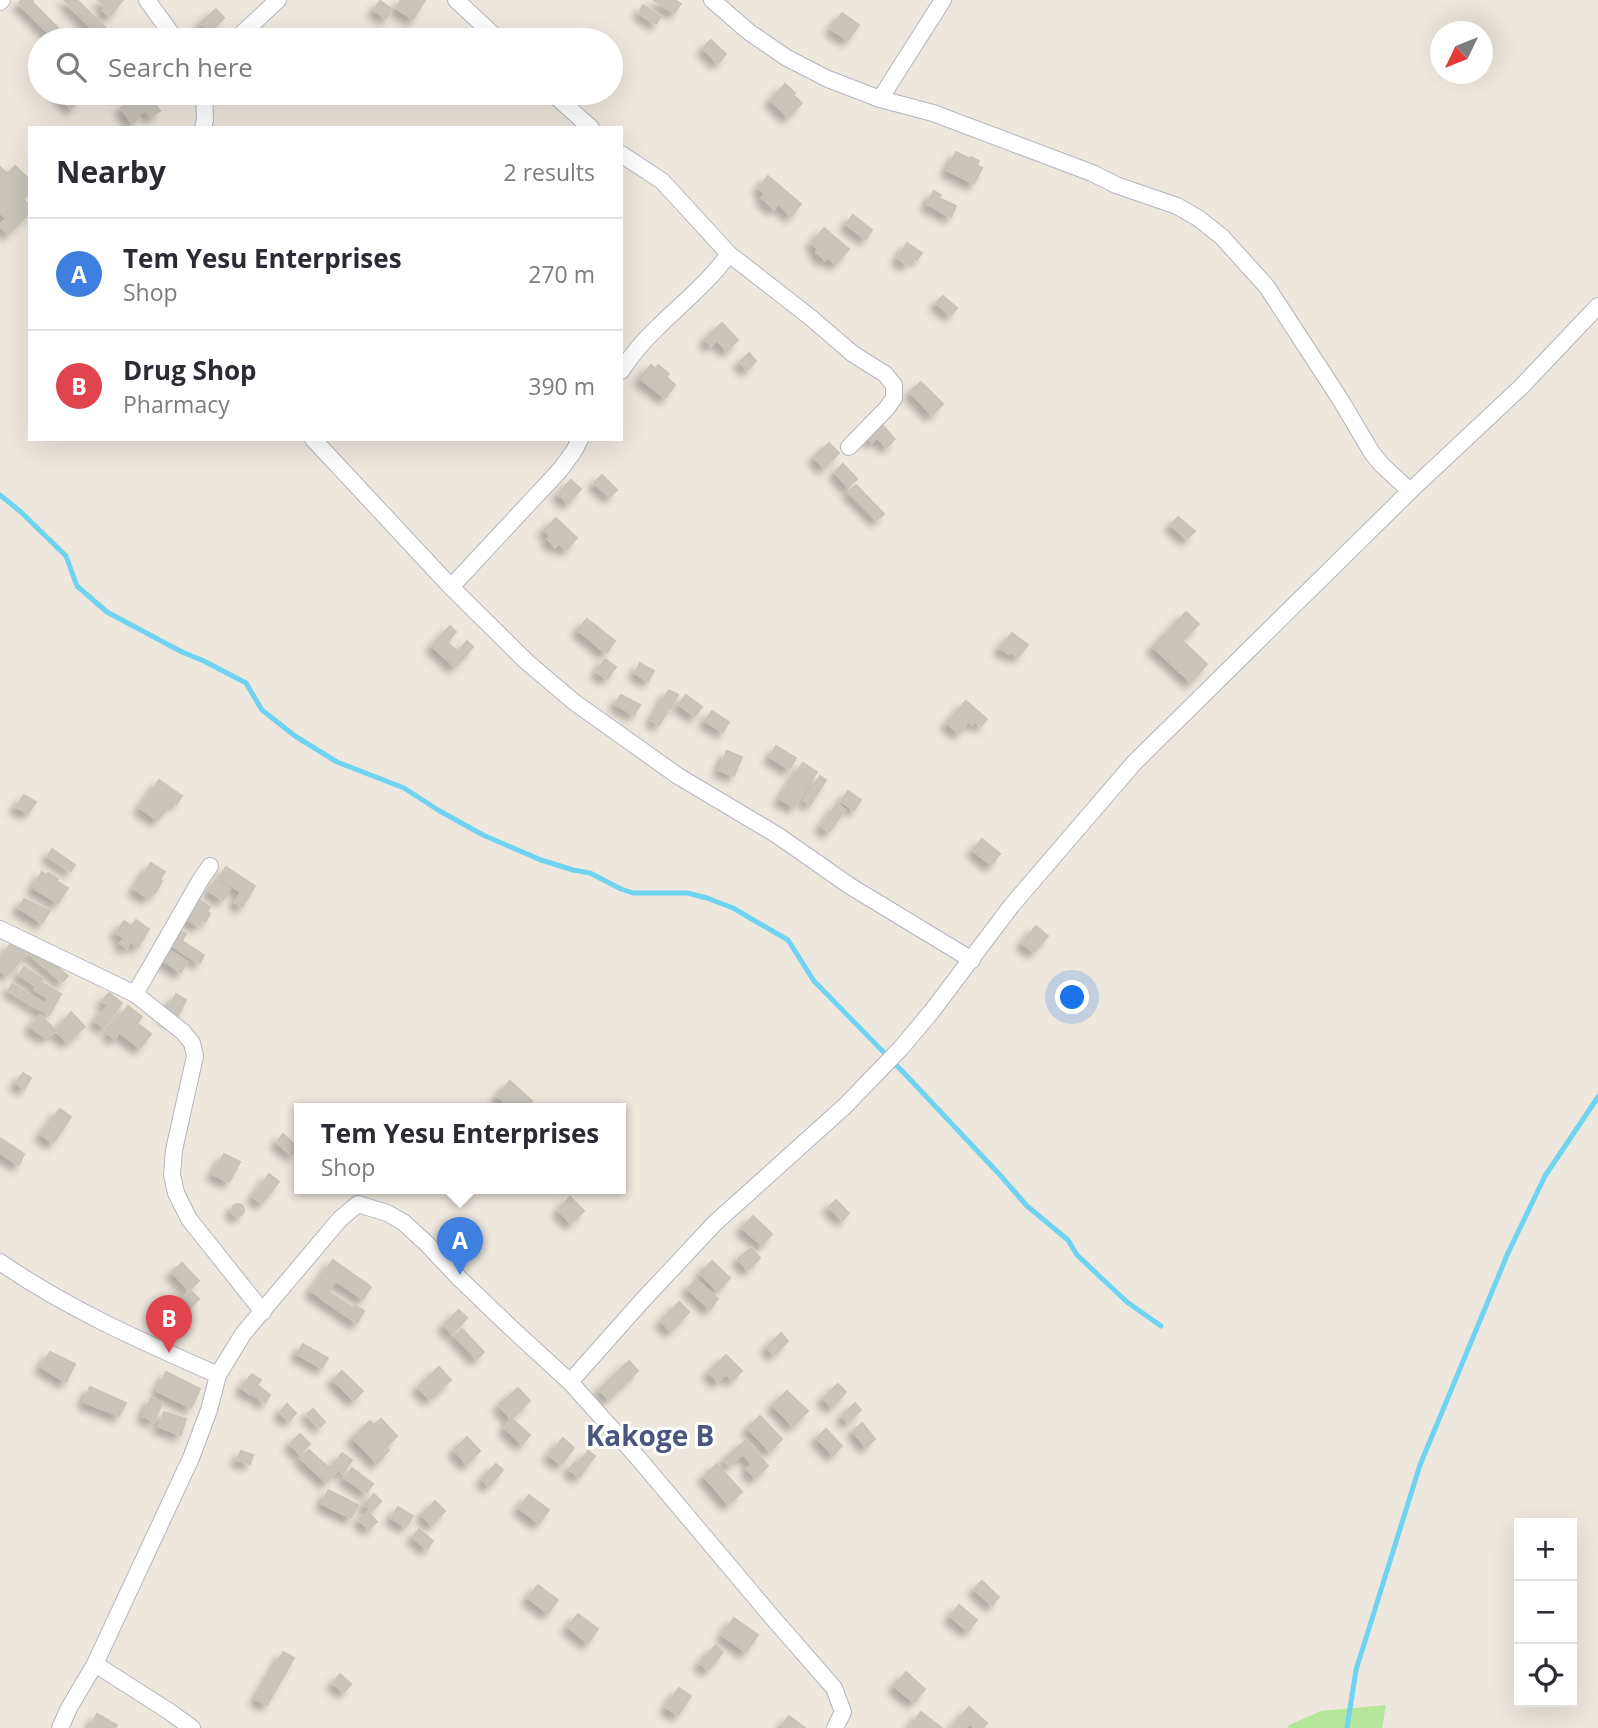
<!DOCTYPE html>
<html lang="en">
<head>
<meta charset="utf-8">
<style>
	body { margin:0; font-family:"Open Sans",sans-serif; background:#f2f2f3; color:#2b2b33 }
	.controls { position:absolute; right:21px; bottom:21px; display:grid; overflow:hidden; border-radius:0px; box-shadow:0 7px 28px #0002 }
	.controls button { width:63px; height:63px; display:grid; place-items:center; padding:0; border:0; border-bottom:2px solid #e1e1e2; background:#fff; color:#2b2b33; font:35px sans-serif }
	.compass { position:absolute; left:1430px; top:21px; width:63px; height:63px; border-radius:50%; background:#fff; box-shadow:0 7px 28px #0002; rotate:227deg }
	.you { position:absolute; left:1073px; top:998px; width:24px; height:24px; margin:-18px; border:5px solid #fff; border-radius:50%; background:#1a73e8; box-shadow:0 0 0 10px #1a73e833 }
	.badge { display:grid; place-items:center; width:46px; height:46px; border-radius:50%; background:#3a66ff; color:#fff; font-size:23px; font-weight:700 }
	.pin { position:absolute; translate:-50% -58px; filter:drop-shadow(0 2px 4px #0008) }
	.pin::after { content:''; position:absolute; top:37px; width:24px; height:21px; background:inherit; clip-path:polygon(0 0,100% 0,50% 100%) }
	.popup { position:absolute; left:294px; top:1103px; width:332px; height:91px; box-sizing:border-box; display:grid; place-content:center; border-radius:0px; background:#fff; filter:drop-shadow(0 2px 5px #0005); font-size:23px; white-space:nowrap; color:#7c7c81 }
	.popup b { font-size:26px; color:#2b2b33 }
	.popup::after { content:''; position:absolute; left:50%; top:100%; margin-left:-14px; border:14px solid transparent; border-top-color:#fff }
	.list { margin:0; padding:0; list-style:none }
	h2 { display:flex; justify-content:space-between; align-items:center; height:91px; margin:0; padding:0 28px; font-size:30px }
	h2 small { font-size:23px; font-weight:400; color:#7c7c81 }
	.list li { display:grid; grid-template-columns:46px 1fr auto; gap:21px; align-items:center; box-sizing:border-box; height:112px; padding:0 28px; border-top:2px solid #e1e1e2 }
	.list b { display:block; font-size:26px; white-space:nowrap }
	.list p { margin:0; font-size:23px; white-space:nowrap; color:#7c7c81 }
	.list em { font-size:23px; font-style:normal; color:#7c7c81 }
	.icon { flex:none; width:38px; height:38px; fill:none; stroke:currentColor; stroke-width:2; stroke-linecap:round; stroke-linejoin:round }
	.map { position:relative; flex:none; width:1598px; height:1728px; overflow:hidden }
	.search { position:absolute; background:#fff; box-shadow:0 7px 28px #0002; left:28px; top:28px; width:595px; height:77px; display:flex; align-items:center; gap:18px; box-sizing:border-box; padding:0 24px; border-radius:38px; color:#7c7c81; font-size:26px }
	.panel { position:absolute; background:#fff; box-shadow:0 7px 28px #0002; left:28px; top:126px; width:595px; height:315px; border-radius:0px }
	.map>svg:first-child { display:block }
	.green { fill:#b6e699 }
	.lines { fill:none; stroke-linecap:round; stroke-linejoin:round }
	.stream { stroke:#6fd4f2; stroke-width:5 }
	.building { fill:#c9c5bc; stroke:#cac3b7; stroke-width:2; filter:url(#shadow) }
	.street-casing { stroke:#b2b5c0; stroke-width:18 }
	.street { stroke:#fff; stroke-width:16 }
	.labels { text-anchor:middle; stroke-width:6; stroke-linejoin:round; paint-order:stroke }
	.quarter-label { font-size:28px; font-weight:bold; fill:#4b567f; stroke:#fff }
</style>
</head>
<body>
<div class="map">
<svg width="1598" height="1728" viewBox="0 0 1598 1728">
	<defs>
		<filter id="shadow"><feDropShadow dx="-6" dy="6" stdDeviation="3.5" flood-color="#0004"/></filter>
	</defs>
	<rect width="100%" height="100%" fill="#eee7de"/>
	<path class="green" d="M1386,1705L1382,1728H1287L1289,1725L1321,1711Z"/>
	<g class="lines">
		<g class="stream">
			<path d="M0,495L21,512L66,556L77,586L107,612L182,652L204,661L246,683L262,710L295,736L337,762L404,788L438,810L483,835L541,860L573,870L590,873L621,889L633,893H687L707,898L733,908L788,940L814,981L904,1073L1000,1175L1027,1206L1068,1240L1077,1255L1127,1302L1161,1326"/>
			<path d="M1347,1728L1356,1670L1420,1465L1508,1253L1545,1176L1598,1097"/>
		</g>
	</g>
	<g class="building">
		<path d="M22,0H33L32,2L70,40H56L19,3Z"/>
		<path d="M64,0H77L118,40H104Z"/>
		<path d="M98,0H123L110,16L103,11L106,6Z"/>
		<path d="M401,0H425L413,19L396,8Z"/>
		<path d="M654,0H675L681,4L674,13Z"/>
		<path d="M380,1L392,9L386,18L374,10Z"/>
		<path d="M643,5L661,17L656,24L639,13Z"/>
		<path d="M216,9L224,18L210,32L201,23Z"/>
		<path d="M842,13L859,25L848,40L831,29Z"/>
		<path d="M711,40L726,54L718,63L703,48Z"/>
		<path d="M785,84L795,93L793,95L802,103L788,117L771,100Z"/>
		<path d="M57,93H73L80,100L71,108Z"/>
		<path d="M136,93H147L160,111L151,117L146,110L137,116L139,118L132,123L121,108L134,98L133,95Z"/>
		<path d="M956,152L970,159L971,157L979,161L977,165L982,168L974,184L947,170Z"/>
		<path d="M15,166L30,180V192L23,199L30,206V212L8,234L0,226L6,218L0,212V167L7,174Z"/>
		<path d="M768,176L801,204L791,216L778,204L774,209L762,198L765,194L759,188Z"/>
		<path d="M934,191L941,195L939,198L956,206L951,217L927,204Z"/>
		<path d="M853,215L872,230L866,239L846,224Z"/>
		<path d="M824,228L849,249L836,264L827,257L825,260L816,252L818,249L812,243Z"/>
		<path d="M907,243L922,253L917,260L912,257L907,265L898,258Z"/>
		<path d="M943,296L957,308L951,315L936,303Z"/>
		<path d="M722,323L738,340L727,351L717,340L711,346L705,339Z"/>
		<path d="M749,353L756,361L747,370L740,362Z"/>
		<path d="M651,365L655,369L658,365L669,374L666,377L675,385L665,398L640,378Z"/>
		<path d="M921,382L943,404L932,415L910,392Z"/>
		<path d="M879,422L895,439L887,447L877,437L872,442L866,435Z"/>
		<path d="M829,443L839,453L824,468L814,457Z"/>
		<path d="M843,464L857,479L848,487L835,472Z"/>
		<path d="M602,475L617,490L610,497L594,483Z"/>
		<path d="M571,480L581,489L568,503L558,494Z"/>
		<path d="M856,485L884,514L877,520L849,492Z"/>
		<path d="M1178,517L1195,531L1187,539L1171,525Z"/>
		<path d="M556,518L577,538L566,550L559,543L555,547L548,539L551,536L544,530Z"/>
		<path d="M1186,612L1199,624L1182,641L1170,629Z"/>
		<path d="M587,619L615,641L606,653L578,630Z"/>
		<path d="M450,626L456,632L447,642L458,652L467,641L473,647L455,667L432,646Z"/>
		<path d="M1170,629L1207,664L1191,682L1153,647Z"/>
		<path d="M1012,633L1028,645L1018,657L1011,652L1009,654L1000,648Z"/>
		<path d="M605,659L616,667L607,679L597,672Z"/>
		<path d="M640,663L654,671L648,681L635,673Z"/>
		<path d="M669,690L678,695L670,709L661,703Z"/>
		<path d="M621,695L640,705L634,715L615,704Z"/>
		<path d="M686,695L702,707L695,716L679,705Z"/>
		<path d="M966,701L987,719L981,726L975,721L972,724L969,721L959,733L947,723Z"/>
		<path d="M660,706L667,711L659,725L652,720Z"/>
		<path d="M712,711L729,722L723,732L705,721Z"/>
		<path d="M776,746L796,758L789,769L770,757Z"/>
		<path d="M727,751L742,757L734,776L719,770Z"/>
		<path d="M803,763L817,772L794,807L780,799Z"/>
		<path d="M820,776L826,780L810,805L804,800Z"/>
		<path d="M159,780L182,796L176,804L172,801L158,820L140,808Z"/>
		<path d="M848,791L861,800L854,810L841,801Z"/>
		<path d="M24,795L36,802L28,813L16,807Z"/>
		<path d="M837,804L845,810L829,832L821,826Z"/>
		<path d="M982,839L1000,854L991,865L973,850Z"/>
		<path d="M52,849L75,865L71,871L48,856Z"/>
		<path d="M151,863L165,872L160,879L162,881L155,893L152,892L148,898L134,889Z"/>
		<path d="M226,867L255,886L242,907L235,902L241,892L219,878Z"/>
		<path d="M42,872L47,875L48,873L58,879L56,881L68,888L58,903L33,888Z"/>
		<path d="M216,880L230,889L223,900L209,891Z"/>
		<path d="M197,898L210,907L207,911L210,914L205,922L202,920L198,926L185,918Z"/>
		<path d="M24,899L50,911L42,923L19,908Z"/>
		<path d="M136,920L149,929L138,947L131,942L127,948L120,943L124,938L116,933L124,921L132,926Z"/>
		<path d="M1036,926L1048,936L1034,952L1022,943Z"/>
		<path d="M180,931L186,934L182,941L204,955L200,963L171,945Z"/>
		<path d="M11,943L28,952L7,975L0,971V960Z"/>
		<path d="M33,946L68,976L62,982L28,952Z"/>
		<path d="M169,950L187,962L181,972L162,960Z"/>
		<path d="M24,967L43,979L41,982L61,994L49,1015L9,990L12,984L45,1004L48,998L35,990L37,986L19,975Z"/>
		<path d="M109,993L122,1003L104,1028L95,1021L108,1005L102,1001Z"/>
		<path d="M176,994L186,1000L175,1021L164,1016Z"/>
		<path d="M128,1006L142,1017L137,1023L151,1034L140,1048L119,1032L115,1039L108,1033Z"/>
		<path d="M71,1012L85,1027L67,1042L56,1031Z"/>
		<path d="M40,1015L56,1031L45,1037L30,1027Z"/>
		<path d="M23,1073L31,1078L24,1089L16,1083Z"/>
		<path d="M510,1081L532,1101L524,1109H500L505,1103L497,1096Z"/>
		<path d="M60,1109L71,1117L53,1143L41,1134Z"/>
		<path d="M283,1134L298,1148L292,1155L277,1142Z"/>
		<path d="M0,1138L24,1154L19,1165L0,1153Z"/>
		<path d="M224,1154L240,1162L229,1182L213,1174Z"/>
		<path d="M269,1174L279,1182L262,1203L253,1197Z"/>
		<path d="M570,1197L584,1211L571,1223L558,1210Z"/>
		<path d="M836,1200L849,1213L843,1220L829,1207Z"/>
		<circle cx="238" cy="1210" r="6"/>
		<path d="M753,1216L772,1234L762,1245L742,1228Z"/>
		<path d="M751,1248L760,1258L748,1270L738,1259Z"/>
		<path d="M333,1260L371,1287L363,1299L336,1281L328,1291L353,1308L355,1305L364,1311L357,1323L311,1291Z"/>
		<path d="M712,1261L730,1278L718,1291L700,1273Z"/>
		<path d="M182,1263L199,1281L189,1290L172,1272Z"/>
		<path d="M696,1280L718,1299L710,1309L688,1289Z"/>
		<path d="M191,1291L199,1299L187,1311L179,1303Z"/>
		<path d="M679,1302L689,1312L671,1331L661,1321Z"/>
		<path d="M459,1310L467,1318L452,1334L444,1325Z"/>
		<path d="M462,1329L484,1352L477,1359L455,1336Z"/>
		<path d="M781,1333L788,1341L774,1355L767,1347Z"/>
		<path d="M303,1344L328,1358L322,1368L297,1354Z"/>
		<path d="M50,1352L75,1364L66,1382L41,1367Z"/>
		<path d="M726,1355L742,1371L733,1380L726,1374L718,1382L709,1372Z"/>
		<path d="M629,1361L638,1371L609,1399L599,1390Z"/>
		<path d="M439,1367L451,1380L430,1399L418,1387Z"/>
		<path d="M342,1371L363,1391L354,1400L333,1380Z"/>
		<path d="M166,1372L200,1389L191,1408L157,1391Z"/>
		<path d="M252,1374L261,1380L250,1394L241,1387Z"/>
		<path d="M838,1384L846,1392L832,1407L823,1398Z"/>
		<path d="M257,1385L270,1395L265,1403L251,1392Z"/>
		<path d="M90,1387L126,1403L119,1416L84,1402Z"/>
		<path d="M518,1388L530,1401L511,1419L499,1405Z"/>
		<path d="M787,1391L808,1411L793,1426L773,1405Z"/>
		<path d="M151,1398L162,1403L154,1421L143,1416Z"/>
		<path d="M855,1403L861,1410L848,1422L842,1416Z"/>
		<path d="M287,1404L296,1413L289,1421L280,1412Z"/>
		<path d="M313,1409L325,1422L320,1427L307,1414Z"/>
		<path d="M164,1412L186,1419L181,1435L159,1427Z"/>
		<path d="M760,1416L782,1439L770,1451L748,1428Z"/>
		<path d="M381,1419L397,1436L386,1447L389,1450L377,1463L353,1438L370,1421L374,1425Z"/>
		<path d="M512,1419L530,1435L522,1444L505,1428Z"/>
		<path d="M862,1423L875,1439L866,1447L853,1431Z"/>
		<path d="M826,1429L842,1446L833,1455L817,1438Z"/>
		<path d="M300,1434L310,1444L300,1454L290,1444Z"/>
		<path d="M467,1437L480,1451L467,1464L454,1450Z"/>
		<path d="M563,1438L574,1448L561,1464L549,1455Z"/>
		<path d="M746,1440L768,1466L755,1478L747,1469L752,1464L743,1454L729,1466L724,1460Z"/>
		<path d="M309,1450L328,1467L333,1465L339,1469L326,1482L301,1459Z"/>
		<path d="M241,1451L253,1455L250,1464L237,1460Z"/>
		<path d="M588,1451L595,1456L579,1477L569,1469L575,1462L578,1464Z"/>
		<path d="M342,1453L352,1460L343,1473L333,1465Z"/>
		<path d="M496,1464L503,1470L489,1486L482,1479Z"/>
		<path d="M717,1464L742,1492L728,1504L704,1476Z"/>
		<path d="M352,1468L373,1484L366,1493L345,1478Z"/>
		<path d="M328,1490L358,1505L351,1518L322,1504Z"/>
		<path d="M374,1494L381,1501L372,1511L364,1505Z"/>
		<path d="M529,1495L549,1510L539,1523L519,1508Z"/>
		<path d="M435,1501L445,1511L432,1525L422,1515Z"/>
		<path d="M398,1507L413,1516L406,1527L391,1518Z"/>
		<path d="M368,1512L377,1522L369,1529L359,1519Z"/>
		<path d="M419,1529L433,1541L427,1549L413,1537Z"/>
		<path d="M982,1581L999,1597L992,1605L974,1589Z"/>
		<path d="M538,1585L558,1600L548,1613L528,1598Z"/>
		<path d="M959,1605L977,1620L968,1631L950,1616Z"/>
		<path d="M578,1614L598,1629L588,1643L568,1627Z"/>
		<path d="M734,1618L758,1635L746,1652L722,1635Z"/>
		<path d="M716,1645L723,1652L708,1670L700,1663Z"/>
		<path d="M283,1652L294,1658L267,1705L256,1699Z"/>
		<path d="M906,1672L925,1689L914,1702L894,1686Z"/>
		<path d="M340,1674L351,1684L344,1692L333,1683Z"/>
		<path d="M679,1688L691,1696L678,1715L666,1707Z"/>
		<path d="M969,1707L987,1723L983,1728H975L970,1723L966,1728H953L952,1727Z"/>
		<path d="M921,1712L942,1728H909Z"/>
		<path d="M97,1714L117,1725L115,1728H90Z"/>
		<path d="M789,1716L805,1728H786L782,1725Z"/>
	</g>
	<g class="lines">
		<defs>
			<g id="street">
				<path d="M147,0L176,40"/>
				<path d="M456,0L499,40"/>
				<path d="M712,0L749,32L787,58L828,79L880,99L933,113L1092,173L1116,185L1177,206L1198,218L1222,237L1267,287L1340,399L1372,453L1383,466L1410,491"/>
				<path d="M0,2L2,0"/>
				<path d="M235,40L278,0"/>
				<path d="M552,93L591,128"/>
				<path d="M880,99L943,0"/>
				<path d="M203,128L205,120L204,93"/>
				<path d="M621,154L662,181L729,254L810,317L853,354L885,374L894,385V398L887,408L849,447"/>
				<path d="M621,371C631,356 643,341 656,329C681,304 708,283 729,254"/>
				<path d="M313,439L451,587L527,662L574,702L678,776L777,835L850,886L972,960"/>
				<path d="M451,587L560,470L574,451L580,439"/>
				<path d="M0,929L135,994L183,1032L192,1043L195,1056L174,1150L172,1175L176,1193L189,1219L263,1312"/>
				<path d="M135,994L201,879L210,866"/>
				<path d="M0,1262C68,1309 143,1342 218,1375L243,1334L340,1219L358,1204L387,1213L403,1222L426,1243L460,1279L509,1326L570,1382L639,1459L772,1617L834,1688L843,1712L835,1728"/>
				<path d="M570,1382L641,1302L715,1223L845,1106L901,1048L932,1011L1012,905L1134,763L1410,491L1521,387L1598,306"/>
				<path d="M95,1664L170,1712L192,1728"/>
				<path d="M60,1728L69,1708L95,1664L191,1458L209,1410L218,1375"/>
			</g>
		</defs>
		<use href="#street" class="street-casing"/>
		<use href="#street" class="street"/>
	</g>
	<g class="labels">
		<g class="quarter-label">
			<text x="650" y="1446">Kakoge B</text>
		</g>
	</g>
</svg>
<div class="controls">
<button>+</button>
<button>−</button>
<button><svg class="icon" aria-label="locate" viewBox="0 0 24 24"><circle cx="12" cy="12" r="6"/><path d="M12 2v4M12 18v4M2 12h4M18 12h4"/></svg></button>
</div>
<svg class="compass" viewBox="-18 -18 36 36"><path d="M0-13l5 13h-10z" fill="#e53935"/><path d="M0 13l5-13h-10z" fill="#7c7c81"/></svg>
<div class="you"></div>
<div class="pin badge" style="left:460px;top:1275px;background:#3f7fe0">A</div>
<div class="popup"><b>Tem Yesu Enterprises</b>Shop</div>
<div class="pin badge" style="left:169px;top:1353px;background:#e0444e">B</div>
<div class="search"><svg class="icon" aria-label="search" viewBox="0 0 24 24"><circle cx="10" cy="10" r="6"/><path d="M15 15l6 6"/></svg>Search here</div>
<section class="panel">
<h2>Nearby<small>2 results</small></h2>
<ul class="list">
<li><span class="badge" style="background:#3f7fe0">A</span><div><b>Tem Yesu Enterprises</b><p>Shop</p></div><em>270 m</em></li>
<li><span class="badge" style="background:#e0444e">B</span><div><b>Drug Shop</b><p>Pharmacy</p></div><em>390 m</em></li>
</ul>
</section>
</div>
</body>
</html>
